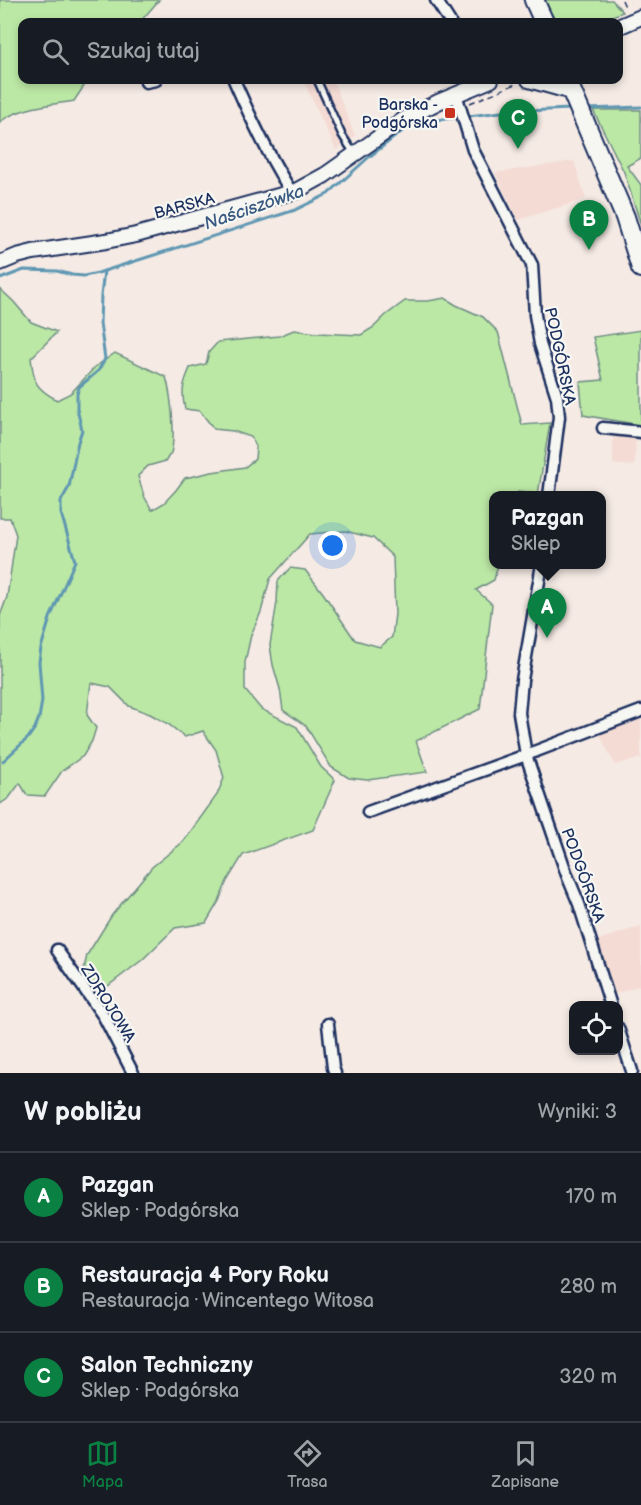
<!DOCTYPE html>
<html lang="pl">
<head>
<meta charset="utf-8">
<style>
	body { margin:0; font-family:"Balsamiq Sans",sans-serif; background:#242831; color:#f1f3f6 }
	.controls { position:absolute; right:18px; bottom:18px; display:grid; overflow:hidden; border-radius:12px; box-shadow:0 3px 9px #0003 }
	.controls button { width:54px; height:54px; display:grid; place-items:center; padding:0; border:0; border-bottom:2px solid #363941; background:#171b24; color:#f1f3f6; font:30px sans-serif }
	.you { position:absolute; left:333px; top:546px; width:21px; height:21px; margin:-15px; border:4px solid #fff; border-radius:50%; background:#1a73e8; box-shadow:0 0 0 9px #1a73e833 }
	.badge { display:grid; place-items:center; width:39px; height:39px; border-radius:50%; background:#0b8043; color:#fff; font-size:20px; font-weight:700 }
	.pin { position:absolute; translate:-50% -50px; filter:drop-shadow(0 2px 3px #0008) }
	.pin::after { content:''; position:absolute; top:32px; width:21px; height:18px; background:inherit; clip-path:polygon(0 0,100% 0,50% 100%) }
	.popup { position:absolute; left:489px; top:491px; width:117px; height:78px; box-sizing:border-box; display:grid; place-content:center; border-radius:12px; background:#171b24; filter:drop-shadow(0 2px 4px #0005); font-size:20px; white-space:nowrap; color:#9ea1a6 }
	.popup b { font-size:22px; color:#f1f3f6 }
	.popup::after { content:''; position:absolute; left:50%; top:100%; margin-left:-12px; border:12px solid transparent; border-top-color:#171b24 }
	.list { margin:0; padding:0; list-style:none }
	h2 { display:flex; justify-content:space-between; align-items:center; height:78px; margin:0; padding:0 24px; font-size:26px }
	h2 small { font-size:20px; font-weight:400; color:#9ea1a6 }
	.list li { display:grid; grid-template-columns:39px 1fr auto; gap:18px; align-items:center; box-sizing:border-box; height:90px; padding:0 24px; border-top:2px solid #363941 }
	.list b { display:block; font-size:22px; white-space:nowrap }
	.list p { margin:0; font-size:20px; white-space:nowrap; color:#9ea1a6 }
	.list em { font-size:20px; font-style:normal; color:#9ea1a6 }
	.icon { flex:none; width:33px; height:33px; fill:none; stroke:currentColor; stroke-width:2; stroke-linecap:round; stroke-linejoin:round }
	.map { position:relative; flex:none; width:641px; height:1073px; overflow:hidden }
	.search { position:absolute; background:#171b24; box-shadow:0 3px 9px #0003; left:18px; right:18px; top:18px; height:66px; display:flex; align-items:center; gap:15px; box-sizing:border-box; padding:0 21px; border-radius:12px; color:#9ea1a6; font-size:22px }
	.sheet { height:348px; background:#171b24 }
	nav { display:flex; justify-content:space-around; align-items:center; box-sizing:border-box; height:84px; border-top:2px solid #363941; background:#171b24; font-size:16px; color:#9ea1a6 }
	nav a { display:grid; justify-items:center; gap:3px }
	nav .on { color:#0b8043 }
	.map>svg:first-child { display:block }
	.built { fill:#f4dbd4 }
	.green { fill:#bce8a5; stroke:#6c8c82; stroke-width:1.5 }
	.lines { fill:none; stroke-linecap:round; stroke-linejoin:round }
	.stream { stroke:#5f97b2; stroke-width:3 }
	.service-casing { stroke:#1b2f5e; stroke-width:10 }
	.minor-casing { stroke:#1b2f5e; stroke-width:15 }
	.tertiary-casing { stroke:#1b2f5e; stroke-width:18 }
	.primary-casing { stroke:#1b2f5e; stroke-width:22 }
	.path { stroke:#1b2f5e; stroke-width:1.5; stroke-dasharray:6 4.5; stroke-linecap:butt }
	.service { stroke:#f6f6f2; stroke-width:5 }
	.minor { stroke:#f6f6f2; stroke-width:10 }
	.tertiary { stroke:#f6f6f2; stroke-width:14 }
	.primary { stroke:#f6f6f2; stroke-width:18 }
	.poi-dot { fill:#c8321e; stroke:#f6f6f2; stroke-width:2 }
	.labels { text-anchor:middle; stroke-width:4.5; stroke-linejoin:round; paint-order:stroke }
	.poi-label { font-size:16px; fill:#1b2f5e; stroke:#f6f6f2; text-anchor:end }
	.street-label { font-size:16px; fill:#1b2f5e; stroke:#f6f6f2 }
	.water-label { font-size:18px; font-style:italic; fill:#385a81; stroke:#f6f6f2 }
</style>
</head>
<body>
<div class="map">
<svg width="641" height="1073" viewBox="0 0 641 1073">
	<rect width="100%" height="100%" fill="#f5eae4"/>
	<filter id="ink" filterUnits="userSpaceOnUse"><feTurbulence type="fractalNoise" baseFrequency=".0167" numOctaves="2"/><feDisplacementMap in="SourceGraphic" scale="12" xChannelSelector="R" yChannelSelector="G"/><feConvolveMatrix kernelMatrix="1 2 1 2 8 2 1 2 1" color-interpolation-filters="sRGB"/></filter>
	<g filter="url(#ink)">
		<g class="built">
			<path d="M309,80H333L355,136L336,150L304,82Z"/>
			<path d="M574,161L586,199L518,220L495,173Z"/>
			<path d="M613,436L636,439L634,466L613,464Z"/>
			<path d="M641,720V758L615,765L599,733Z"/>
			<path d="M641,926V985L612,995L596,941Z"/>
		</g>
		<g class="green">
			<path d="M0,0H159L140,22H22V80H88L74,101C51,105 19,107 0,122Z"/>
			<path d="M545,0H612L623,12L596,22H558L552,15Z"/>
			<path d="M593,110H641V158L627,166L641,185V225L624,172Z"/>
			<path d="M0,289L13,301L31,322L57,332L31,358C34,383 35,388 57,400L71,393L95,367L115,353L166,377C171,394 176,436 171,453C170,454 166,460 166,461L148,466L138,476L144,496L152,510L164,503L176,490L185,478L212,472L245,467L255,459L256,447L251,437L233,431L214,429L200,411L185,409C181,392 183,384 190,368L206,364L209,352L218,342L279,336L294,330L317,333L361,335L374,327L386,315L405,301H428L445,298L456,305L483,317L498,332L522,425L550,423L538,494L518,492L517,495L493,496V564L498,565L494,580L476,590L492,604L480,709L416,741L427,772L367,780L349,778L331,767L306,726L283,710L280,689L273,665L270,645L277,602L278,581L290,568L305,570L323,593L355,640L380,647L392,637L395,614L393,557L373,538L345,531L310,534L270,579L261,612L251,635L245,662V690L261,709L297,727L321,767L335,780L313,830L243,855L227,881L219,901L206,923L175,928L142,960L100,992L83,973L87,955L112,915L152,867L183,842L217,795L224,778L216,750L203,731L185,737L168,724L150,714L129,706L110,687L91,683L87,715L96,728L92,741L83,756L62,771L45,796L27,795L20,783L9,798L0,804V616L7,597L16,535L10,518H0Z"/>
			<path d="M641,330V425L583,415L580,382L603,380L593,337Z"/>
		</g>
		<g class="lines">
			<g class="stream">
				<path d="M587,109L641,107"/>
				<path d="M0,279L24,270L57,271L72,275L84,276L98,273L295,210L328,194L369,157L406,128L416,124L428,121L501,112L571,109"/>
				<path d="M3,761L28,738L35,728L39,718L42,701L39,662L41,648L50,618L75,561L61,513V501L69,487L78,442L82,430L77,409V394L79,387L98,371L105,359L100,323L101,296L104,271"/>
			</g>
			<defs>
				<path id="service" d="M318,82L342,135L353,152"/>
				<g id="minor">
					<path d="M436,0L450,22"/>
					<path d="M234,80C251,119 269,157 292,193"/>
					<path d="M146,82L156,80"/>
					<path d="M456,94L473,150L532,265L535,315L540,344L557,397L559,417L549,496"/>
					<path d="M603,428L641,432"/>
					<path d="M542,564L522,680L519,713L526,755L567,875L579,904L611,1006"/>
					<path d="M368,812L526,755L641,711"/>
					<path d="M57,950L104,1017L133,1073"/>
					<path d="M328,1024L333,1068L335,1073"/>
					<path d="M618,1028L632,1071"/>
				</g>
				<g id="tertiary">
					<path d="M618,27L641,17"/>
					<path d="M529,80L572,92"/>
					<path d="M0,263L17,256L33,252L106,241L136,235L296,191L325,175L403,120L438,102L491,80"/>
				</g>
				<g id="primary">
					<path d="M534,0L544,22"/>
					<path d="M567,80L625,217L641,268"/>
				</g>
			</defs>
			<use href="#service" class="service-casing"/>
			<use href="#minor" class="minor-casing"/>
			<use href="#tertiary" class="tertiary-casing"/>
			<use href="#primary" class="primary-casing"/>
			<g class="path">
				<path d="M622,0L626,9"/>
				<path d="M470,103L518,83"/>
			</g>
			<use href="#service" class="service"/>
			<use href="#minor" class="minor"/>
			<use href="#tertiary" class="tertiary"/>
			<use href="#primary" class="primary"/>
		</g>
	</g>
	<rect class="poi-dot" x="444" y="107" width="12" height="12" rx="3"/>
	<g class="labels">
		<g class="poi-label">
			<text x="438" y="110">Barska -<tspan x="438" dy="18">Podgórska</tspan></text>
		</g>
		<g class="street-label">
			<text transform="translate(184 205) rotate(-15)" y="6">BARSKA</text>
			<text transform="translate(561 356) rotate(78)" y="6">PODGÓRSKA</text>
			<text transform="translate(584 875) rotate(70)" y="6">PODGÓRSKA</text>
			<text transform="translate(109 1003) rotate(58)" y="6">ZDROJOWA</text>
		</g>
		<g class="water-label">
			<text transform="translate(254 207) rotate(-19)" y="6">Naściszówka</text>
		</g>
	</g>
</svg>
<div class="controls">
<button><svg class="icon" aria-label="locate" viewBox="0 0 24 24"><circle cx="12" cy="12" r="6"/><path d="M12 2v4M12 18v4M2 12h4M18 12h4"/></svg></button>
</div>
<div class="you"></div>
<div class="pin badge" style="left:547px;top:638px">A</div>
<div class="popup"><b>Pazgan</b>Sklep</div>
<div class="pin badge" style="left:589px;top:250px">B</div>
<div class="pin badge" style="left:518px;top:149px">C</div>
<div class="search"><svg class="icon" aria-label="search" viewBox="0 0 24 24"><circle cx="10" cy="10" r="6"/><path d="M15 15l6 6"/></svg>Szukaj tutaj</div>
</div>
<section class="sheet">
<h2>W pobliżu<small>Wyniki: 3</small></h2>
<ul class="list">
<li><span class="badge">A</span><div><b>Pazgan</b><p>Sklep · Podgórska</p></div><em>170 m</em></li>
<li><span class="badge">B</span><div><b>Restauracja 4 Pory Roku</b><p>Restauracja · Wincentego Witosa</p></div><em>280 m</em></li>
<li><span class="badge">C</span><div><b>Salon Techniczny</b><p>Sklep · Podgórska</p></div><em>320 m</em></li>
</ul>
</section>
<nav>
<a class="on"><svg class="icon" aria-label="map" viewBox="0 0 24 24"><path d="M3 6l6-2 6 2 6-2v14l-6 2-6-2-6 2zM9 4v14M15 6v14"/></svg>Mapa</a>
<a><svg class="icon" aria-label="directions" viewBox="0 0 24 24"><path d="M12 3l9 9-9 9-9-9zM9 14v-3h6M13 9l2 2-2 2"/></svg>Trasa</a>
<a><svg class="icon" aria-label="saved" viewBox="0 0 24 24"><path d="M7 4h10v16l-5-4-5 4z"/></svg>Zapisane</a>
</nav>
</body>
</html>
